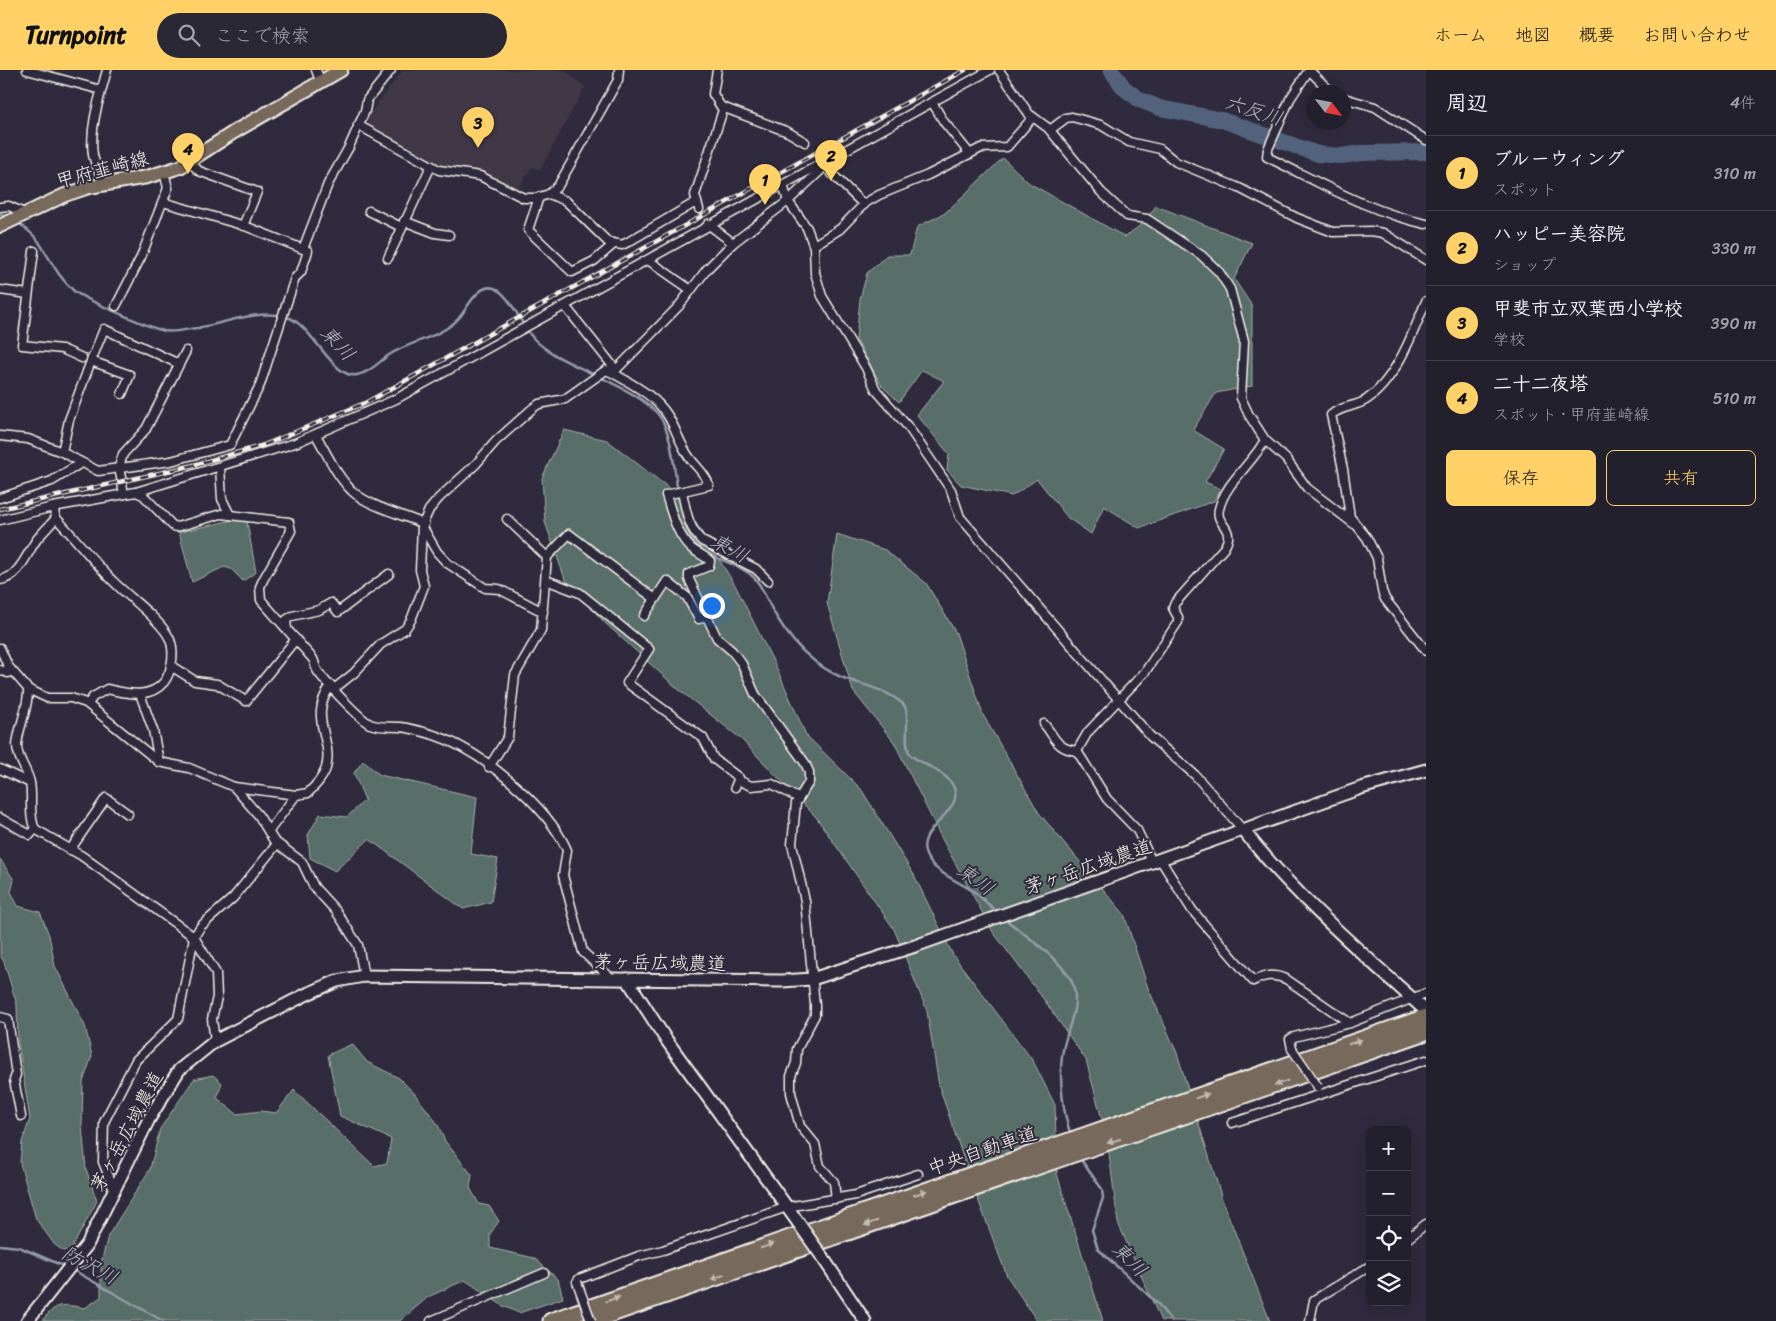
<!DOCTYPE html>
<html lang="ja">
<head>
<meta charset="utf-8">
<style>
	body { margin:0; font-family:Sriracha,"Klee One",sans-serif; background:#2b2836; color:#f1f3f6 }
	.controls { position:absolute; right:15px; bottom:15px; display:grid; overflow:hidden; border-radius:8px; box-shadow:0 5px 20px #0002 }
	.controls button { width:45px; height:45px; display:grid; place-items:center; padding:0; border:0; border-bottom:1px solid #403e4a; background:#23202e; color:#f1f3f6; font:25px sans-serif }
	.compass { position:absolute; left:1306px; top:15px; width:45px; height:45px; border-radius:50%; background:#23202e; box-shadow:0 5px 20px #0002; rotate:122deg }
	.you { position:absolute; left:711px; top:535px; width:18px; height:18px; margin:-12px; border:4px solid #fff; border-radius:50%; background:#1a73e8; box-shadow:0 0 0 8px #1a73e833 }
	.badge { display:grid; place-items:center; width:32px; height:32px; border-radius:50%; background:#ffd166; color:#111; font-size:16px; font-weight:700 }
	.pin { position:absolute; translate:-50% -41px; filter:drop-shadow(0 1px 2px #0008) }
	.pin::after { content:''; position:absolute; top:26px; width:18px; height:15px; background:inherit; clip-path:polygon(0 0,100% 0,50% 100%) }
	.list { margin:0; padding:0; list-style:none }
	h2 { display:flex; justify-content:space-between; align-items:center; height:65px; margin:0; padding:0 20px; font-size:21px }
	h2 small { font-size:16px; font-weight:400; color:#a3a3aa }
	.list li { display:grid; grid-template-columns:32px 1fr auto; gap:15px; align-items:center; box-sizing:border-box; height:75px; padding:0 20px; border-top:1px solid #403e4a }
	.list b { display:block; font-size:19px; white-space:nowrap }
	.list p { margin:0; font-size:16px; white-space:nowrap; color:#a3a3aa }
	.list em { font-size:16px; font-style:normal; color:#a3a3aa }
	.actions { display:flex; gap:10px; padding:15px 20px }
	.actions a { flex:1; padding:11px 0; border:1px solid #ffd166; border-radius:8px; text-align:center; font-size:18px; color:#ffd166 }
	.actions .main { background:#ffd166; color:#111 }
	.icon { flex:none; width:28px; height:28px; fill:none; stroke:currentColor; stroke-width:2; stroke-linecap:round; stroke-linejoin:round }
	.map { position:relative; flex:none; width:1426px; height:1251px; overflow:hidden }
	header { display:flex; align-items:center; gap:30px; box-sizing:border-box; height:70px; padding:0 25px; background:#ffd166; color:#111 }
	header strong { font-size:24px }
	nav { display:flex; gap:28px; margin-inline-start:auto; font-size:18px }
	.search { width:350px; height:45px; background:#2b2836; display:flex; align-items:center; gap:12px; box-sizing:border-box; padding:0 18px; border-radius:28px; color:#a3a3aa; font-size:19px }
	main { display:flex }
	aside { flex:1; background:#23202e }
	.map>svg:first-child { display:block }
	.built { fill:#413747 }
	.green { fill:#596e68; stroke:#a6b0a8 }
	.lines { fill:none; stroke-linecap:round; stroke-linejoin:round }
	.stream { stroke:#939ca8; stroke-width:2.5 }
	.river { stroke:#52647d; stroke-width:16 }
	.street-tunnel { stroke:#4d4857; stroke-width:8; stroke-dasharray:8 4; stroke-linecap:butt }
	.street-casing { stroke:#f4f1e8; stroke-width:11 }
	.secondary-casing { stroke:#f4f1e8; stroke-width:15 }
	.primary-casing { stroke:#f4f1e8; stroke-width:16 }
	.highway-casing { stroke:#f4f1e8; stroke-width:19 }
	.street { stroke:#2f2a3d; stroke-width:8 }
	.secondary { stroke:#2f2a3d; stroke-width:11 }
	.primary { stroke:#77695c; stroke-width:12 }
	.highway { stroke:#77695c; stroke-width:15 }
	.rail-casing { stroke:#f4f1e8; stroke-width:4.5 }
	.rail { stroke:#2f2a3d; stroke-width:2.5; stroke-dasharray:8; stroke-linecap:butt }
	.street-bridge-casing { stroke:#f4f1e8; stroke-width:11; stroke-linecap:butt }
	.secondary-bridge-casing { stroke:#f4f1e8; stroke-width:15; stroke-linecap:butt }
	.street-bridge { stroke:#2f2a3d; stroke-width:8 }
	.secondary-bridge { stroke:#2f2a3d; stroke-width:11 }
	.oneway { fill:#c2bbb0 }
	.labels { text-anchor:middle; stroke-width:4; stroke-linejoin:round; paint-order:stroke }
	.street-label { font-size:19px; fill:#f4f1e8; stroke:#2f2a3d }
	.water-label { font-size:20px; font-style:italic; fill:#b3b9bd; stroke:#2f2a3d }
</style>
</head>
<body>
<header>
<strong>Turnpoint</strong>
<div class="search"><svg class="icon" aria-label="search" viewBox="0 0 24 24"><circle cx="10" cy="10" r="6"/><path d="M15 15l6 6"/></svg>ここで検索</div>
<nav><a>ホーム</a><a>地図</a><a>概要</a><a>お問い合わせ</a></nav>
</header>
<main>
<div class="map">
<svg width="1426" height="1251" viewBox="0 0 1426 1251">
	<rect width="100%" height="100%" fill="#2f2a3d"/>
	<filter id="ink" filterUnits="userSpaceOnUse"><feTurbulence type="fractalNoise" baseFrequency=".02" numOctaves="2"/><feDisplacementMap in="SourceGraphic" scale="10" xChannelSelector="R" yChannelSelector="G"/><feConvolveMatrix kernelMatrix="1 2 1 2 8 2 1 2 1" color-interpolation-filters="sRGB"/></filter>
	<g filter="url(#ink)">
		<path class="built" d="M403,0H564L585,17L540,100L532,97L516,122L481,103L439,97L369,58L368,49L374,38Z"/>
		<g class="green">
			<path d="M1003,88L1029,113L1125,167L1142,154L1156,136L1252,173L1234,209L1252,236V316L1216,323L1193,360L1224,379L1205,412L1221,419L1214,431L1139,458L1104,436L1091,464L1068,448L1037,409L1012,426L961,415L947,400L949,384L917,345L944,311L922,300L899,332L882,316L856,269L860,229L867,203L887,185H910L917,157L945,143Z"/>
			<path d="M564,360L607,370L679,426L735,515L777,599L806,665L861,719L914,805L953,885L1033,991L1055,1035L1057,1104L1103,1251H1037L1007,1206L971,1111L939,1016L927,941L894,859L816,747L740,668L678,619L605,553L565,509L545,452L542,408Z"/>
			<path d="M238,449L247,452L256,502L243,511L231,499L224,497L192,512L179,462Z"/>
			<path d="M837,464L885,480L926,513L956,563L983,645L1039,743L1124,844L1148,918L1177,983L1223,1132L1270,1251H1161L1118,1153L1107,1068L1086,990L1042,927L993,862L942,769L894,672L853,621L827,533Z"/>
			<path d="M363,691L380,705L477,727L471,784L498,789L491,832L463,839L369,769L335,801L310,788L308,765L320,744L347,747L365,730L354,703Z"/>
			<path d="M0,789L14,810L11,822L18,836L40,842L49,865L55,896L85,956L92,986L83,1012L82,1056L86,1099L97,1131L72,1178L63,1181L54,1174L36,1149L20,1093L22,1072L30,1049L18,972L17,935L4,892L0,885Z"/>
			<path d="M352,974L367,992L399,1008L414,1023L437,1053L445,1071L472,1105L470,1118L479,1134L489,1136L499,1151L490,1164V1178L534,1188L558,1209L563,1228L519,1243L503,1236L465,1210L428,1227L400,1251H42C57,1232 62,1234 85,1238L101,1227V1193L108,1166L150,1099L160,1059L194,1009L213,1005L222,1013L217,1028L237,1044L261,1041L276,1043L294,1020L374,1096L387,1093L391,1069L340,1046L328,985Z"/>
		</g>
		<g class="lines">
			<g class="stream">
				<path d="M0,144L11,146"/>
				<path d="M17,151C24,158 34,164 39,172C50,189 58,207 74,221C84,229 151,258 164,261C175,263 187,259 198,258C225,253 259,239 287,247C312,254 333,310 357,305C369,303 379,292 389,285C410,271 441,268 459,248C467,239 478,213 494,218C510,224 522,256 533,268C549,285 575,295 595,305"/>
				<path d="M600,307C620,317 642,327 657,343C675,363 674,413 681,438C684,450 686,464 694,473C708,489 734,491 750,504C763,514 767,533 776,546C785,561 798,578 812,589C820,596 832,603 841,607C861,615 887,619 903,634C912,643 902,670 910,685C921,693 940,700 949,710C975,740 913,755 926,785C934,804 962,812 977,824C984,830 990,836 997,842"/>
				<path d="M1005,849C1025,865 1057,887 1070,908C1084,933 1065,960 1062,986C1059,1010 1063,1043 1071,1065"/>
				<path d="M1079,1087L1102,1119L1103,1128L1092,1160L1098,1179L1159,1235L1171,1251"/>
				<path d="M0,1175L19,1177L66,1197"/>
				<path d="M73,1200L163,1251"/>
			</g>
			<path class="river" d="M1111,0L1124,18L1140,30L1160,38L1222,50L1318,84L1341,86L1362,83L1426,82"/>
			<path class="street-tunnel" d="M699,139L707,152"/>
			<defs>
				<g id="street">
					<path d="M27,0L101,20"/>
					<path d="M316,0L321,13"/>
					<path d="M999,0L1029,44L1048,58L1101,122L1127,146L1147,149L1201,185L1219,202L1230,219L1244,271L1241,328L1249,345L1265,370L1286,389L1307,418L1354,454"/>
					<path d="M1309,0L1290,29L1268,79L1267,87C1319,112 1369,142 1426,154"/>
					<path d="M1309,0L1331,22"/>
					<path d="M1344,28L1375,37L1426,70"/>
					<path d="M932,32L944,52L970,84"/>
					<path d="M722,37L788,62L805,72"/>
					<path d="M358,55L439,100L480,106L524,128H537L549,124L558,116L618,10L619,0"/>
					<path d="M1050,60L1066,48L1072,47L1101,55L1129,72L1160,79L1176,92L1239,118L1297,148L1333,162L1371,161L1383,163L1426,190"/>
					<path d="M190,92L199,101L257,122L243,156"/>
					<path d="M822,94L864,135"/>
					<path d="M104,114C101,105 95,95 93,85C89,58 100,26 107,0"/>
					<path d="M783,115L788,131L807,158L814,177L815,203L822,226L866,298L876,320L909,358L951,420L960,447L1151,667L1195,705L1243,760"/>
					<path d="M549,124L566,131L608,172L622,175L628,172L696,132"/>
					<path d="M539,127L528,160L572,202L594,191L614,174"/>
					<path d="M0,137L9,136L26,144"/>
					<path d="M699,139L695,125L723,40L713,24L717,0"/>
					<path d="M369,141L401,157"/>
					<path d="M404,151L435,163L449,165"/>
					<path d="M708,154L733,173"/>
					<path d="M814,175L840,159L865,133L879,125L928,105L981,78L1007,77L1033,47"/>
					<path d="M303,179L328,114L349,77L365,41L367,30L391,0"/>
					<path d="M34,181L22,275L62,279L82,288"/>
					<path d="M388,188L431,96"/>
					<path d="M648,190L691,220"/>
					<path d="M0,220L28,224"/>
					<path d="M1426,231C1413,263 1396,310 1366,330C1355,337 1341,336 1331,345L1343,399L1350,447L1367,468L1377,488L1382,521L1385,529L1426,581"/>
					<path d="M116,236L141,187L168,118L164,102"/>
					<path d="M565,236L616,300"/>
					<path d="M91,291L104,259L179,294"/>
					<path d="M613,303C633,315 655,325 668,346C676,359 680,374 689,387C696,397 705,403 709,415L666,425C672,443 676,464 691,478C697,483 705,486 710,491L709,496L689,504V509L717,568L732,581L742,594L755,624L805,693L809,702V712L796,733L792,774L805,831L815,935V945L797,979L796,993L791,1006V1023L800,1056L815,1074L820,1096L834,1112L836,1129"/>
					<path d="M316,365C327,384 336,405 352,421C368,436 403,445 424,454"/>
					<path d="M0,366L28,369L62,382L98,401L171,391L230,375L260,315L295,208L301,202L308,181L245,156L163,132"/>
					<path d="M62,382L69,350L91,291L130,305L122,324"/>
					<path d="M220,397L222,429L230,445"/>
					<path d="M136,422L295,373L396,329L990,0"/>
					<path d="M682,422C686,440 688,458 702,471L756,499L768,511"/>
					<path d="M124,424L119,397L123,384L146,359L186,281"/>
					<path d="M0,428L52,411L81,393"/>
					<path d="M53,437L56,448C77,470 96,495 118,516C134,531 155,546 167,564C176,577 173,600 164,612C149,630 126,623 107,619L93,627L88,634"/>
					<path d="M0,450L53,437L136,422L143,425L173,456L177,457L221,444L289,452L291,461L263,510L260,517L261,530L313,589C315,593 315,597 317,600C322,609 361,650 370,654C380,658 390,656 400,657C411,658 424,662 434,665C480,680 547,735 567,780L563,805L583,882L612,909"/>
					<path d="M422,456L437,482L447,493L485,518L499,519L543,542"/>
					<path d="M547,487L569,464L655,529"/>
					<path d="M0,510C19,508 27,483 37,469C43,462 50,455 56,448"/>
					<path d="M546,510L580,523L649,579L627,613L703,668L714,689L739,708L735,717"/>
					<path d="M644,546L667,511L687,527L699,549L706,546"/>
					<path d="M287,559L286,550L292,546L319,540L331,533L338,542L389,504"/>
					<path d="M0,578L8,596L28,619C29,638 18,657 17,676C17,689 28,700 30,713C33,728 28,745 35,759L82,786L194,867L216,903L217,927L212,949L215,971"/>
					<path d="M171,596L195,611L217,614L246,631L296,569"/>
					<path d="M0,600L8,603L11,600"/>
					<path d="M28,619L47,628H71L86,633L159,692L189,698L234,717L259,746L274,771L302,792L314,817L336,841L358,875L364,906"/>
					<path d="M334,619L354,603L381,574L405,559L411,550L424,516L420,500L422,456L429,440L439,428L476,394L496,371L533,338L539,334L565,329L606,300L613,303L679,236L707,199L733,173L788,131L820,101L823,92"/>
					<path d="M140,624L153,660L159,692"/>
					<path d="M1044,654C1056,668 1055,678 1077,681L1107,729L1137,760L1152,792"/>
					<path d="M1077,681L1088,662L1145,602L1178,552V547L1173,538L1175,533L1224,478C1237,457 1215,456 1219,439C1225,413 1253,393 1265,370"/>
					<path d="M489,697L508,667L515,605L541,560L547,487L507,449"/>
					<path d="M0,699L30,713"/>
					<path d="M738,710L751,716L772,714L798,728"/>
					<path d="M234,717L296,725"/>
					<path d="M0,748L30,765L35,759"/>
					<path d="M269,761L296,725L308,723C315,716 323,708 326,698C334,668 307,649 331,615"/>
					<path d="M70,780L106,728L128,744"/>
					<path d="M1160,789L1192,840L1253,911C1265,905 1273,904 1286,909L1350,953"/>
					<path d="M0,947L8,949L16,1005L14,1010L21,1046"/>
					<path d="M1292,979L1290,969L1294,967L1350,953L1426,923"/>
					<path d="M1232,1053L1426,990"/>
					<path d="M114,1119L103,1092L104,1052L136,990L178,949L194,867L201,856L233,828L277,774"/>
					<path d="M1407,1169L1426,1154"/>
					<path d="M577,1212L579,1209L639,1186L663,1180L787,1137L856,1125L918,1104"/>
					<path d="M431,1251L544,1203"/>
					<path d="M1310,1251L1314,1230L1370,1196"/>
				</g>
				<g id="secondary">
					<path d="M1243,760C1297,828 1362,883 1426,941"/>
					<path d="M627,909L665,968L797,1151"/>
					<path d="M823,1188L865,1251"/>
					<path d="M27,1251L87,1175L149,1049L179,1000L215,971L307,924L337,911L364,906L782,911L812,909L915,876L1361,718L1426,700"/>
				</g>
				<path id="primary" d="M0,156L65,125L89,117L147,107L180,97L234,62L341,0"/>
				<g id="highway">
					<path d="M551,1251L1426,947"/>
					<path d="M591,1251L1426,962"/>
				</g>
			</defs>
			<use href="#street" class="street-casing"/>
			<use href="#secondary" class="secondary-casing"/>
			<use href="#primary" class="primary-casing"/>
			<use href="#highway" class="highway-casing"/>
			<use href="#street" class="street"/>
			<use href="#secondary" class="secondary"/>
			<use href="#primary" class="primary"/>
			<use href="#highway" class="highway"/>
			<defs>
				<path id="rail" d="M0,439L190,396L264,375L367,332L965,0"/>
			</defs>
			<use href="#rail" class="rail-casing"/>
			<use href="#rail" class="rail"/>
			<defs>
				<g id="street-bridge">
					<path d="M1292,979L1318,1017"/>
					<path d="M577,1212L591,1251"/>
				</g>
				<path id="secondary-bridge" d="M797,1151L823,1188"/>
			</defs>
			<use href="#street-bridge" class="street-bridge-casing"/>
			<use href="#secondary-bridge" class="secondary-bridge-casing"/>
			<use href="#street-bridge" class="street-bridge"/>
			<use href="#secondary-bridge" class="secondary-bridge"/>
		</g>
		<defs><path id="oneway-solid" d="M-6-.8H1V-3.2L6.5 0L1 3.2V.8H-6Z" transform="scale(1.25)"/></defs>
		<g class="oneway">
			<use href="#oneway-solid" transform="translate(1355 972) rotate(-19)"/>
			<use href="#oneway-solid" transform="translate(1281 1013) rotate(161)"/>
			<use href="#oneway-solid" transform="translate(1202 1026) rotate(-19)"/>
			<use href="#oneway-solid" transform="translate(1114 1071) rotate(162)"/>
			<use href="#oneway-solid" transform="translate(920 1123) rotate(-19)"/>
			<use href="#oneway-solid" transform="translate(871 1153) rotate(161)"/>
			<use href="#oneway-solid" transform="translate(767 1176) rotate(-19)"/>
			<use href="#oneway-solid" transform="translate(718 1207) rotate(161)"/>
			<use href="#oneway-solid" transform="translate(613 1229) rotate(-19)"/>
		</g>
	</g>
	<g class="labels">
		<g class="street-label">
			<text transform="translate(102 99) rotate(-15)" y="7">甲府韮崎線</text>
			<text transform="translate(1088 796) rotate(-19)" y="7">茅ヶ岳広域農道</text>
			<text transform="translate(660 892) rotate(1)" y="7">茅ヶ岳広域農道</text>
			<text transform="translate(126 1061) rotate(-62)" y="7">茅ヶ岳広域農道</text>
			<text transform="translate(982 1080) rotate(-19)" y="7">中央自動車道</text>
		</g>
		<g class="water-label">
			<text transform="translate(1254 40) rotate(18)" y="7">六反川</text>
			<text transform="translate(338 273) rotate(47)" y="7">東川</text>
			<text transform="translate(730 478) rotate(29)" y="7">東川</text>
			<text transform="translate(976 809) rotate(36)" y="7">東川</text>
			<text transform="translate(1130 1189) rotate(45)" y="7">東川</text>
			<text transform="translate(90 1195) rotate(28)" y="7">防沢川</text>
		</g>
	</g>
</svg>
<div class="controls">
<button>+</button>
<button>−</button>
<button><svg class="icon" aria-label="locate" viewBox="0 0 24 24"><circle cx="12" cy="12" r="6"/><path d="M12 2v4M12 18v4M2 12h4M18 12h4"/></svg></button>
<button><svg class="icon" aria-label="layers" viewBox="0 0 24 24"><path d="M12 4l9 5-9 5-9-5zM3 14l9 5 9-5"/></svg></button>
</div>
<svg class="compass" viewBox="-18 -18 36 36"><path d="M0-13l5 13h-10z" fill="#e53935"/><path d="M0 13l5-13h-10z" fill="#a3a3aa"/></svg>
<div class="you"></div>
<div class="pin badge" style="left:765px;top:135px">1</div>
<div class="pin badge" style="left:831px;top:111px">2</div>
<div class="pin badge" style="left:478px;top:78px">3</div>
<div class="pin badge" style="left:188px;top:104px">4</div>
</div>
<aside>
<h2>周辺<small>4件</small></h2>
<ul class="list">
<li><span class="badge">1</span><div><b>ブルーウィング</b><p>スポット</p></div><em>310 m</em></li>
<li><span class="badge">2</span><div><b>ハッピー美容院</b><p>ショップ</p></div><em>330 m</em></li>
<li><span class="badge">3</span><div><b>甲斐市立双葉西小学校</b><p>学校</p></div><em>390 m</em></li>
<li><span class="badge">4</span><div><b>二十二夜塔</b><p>スポット · 甲府韮崎線</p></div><em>510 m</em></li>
</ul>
<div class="actions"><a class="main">保存</a><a>共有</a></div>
</aside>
</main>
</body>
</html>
